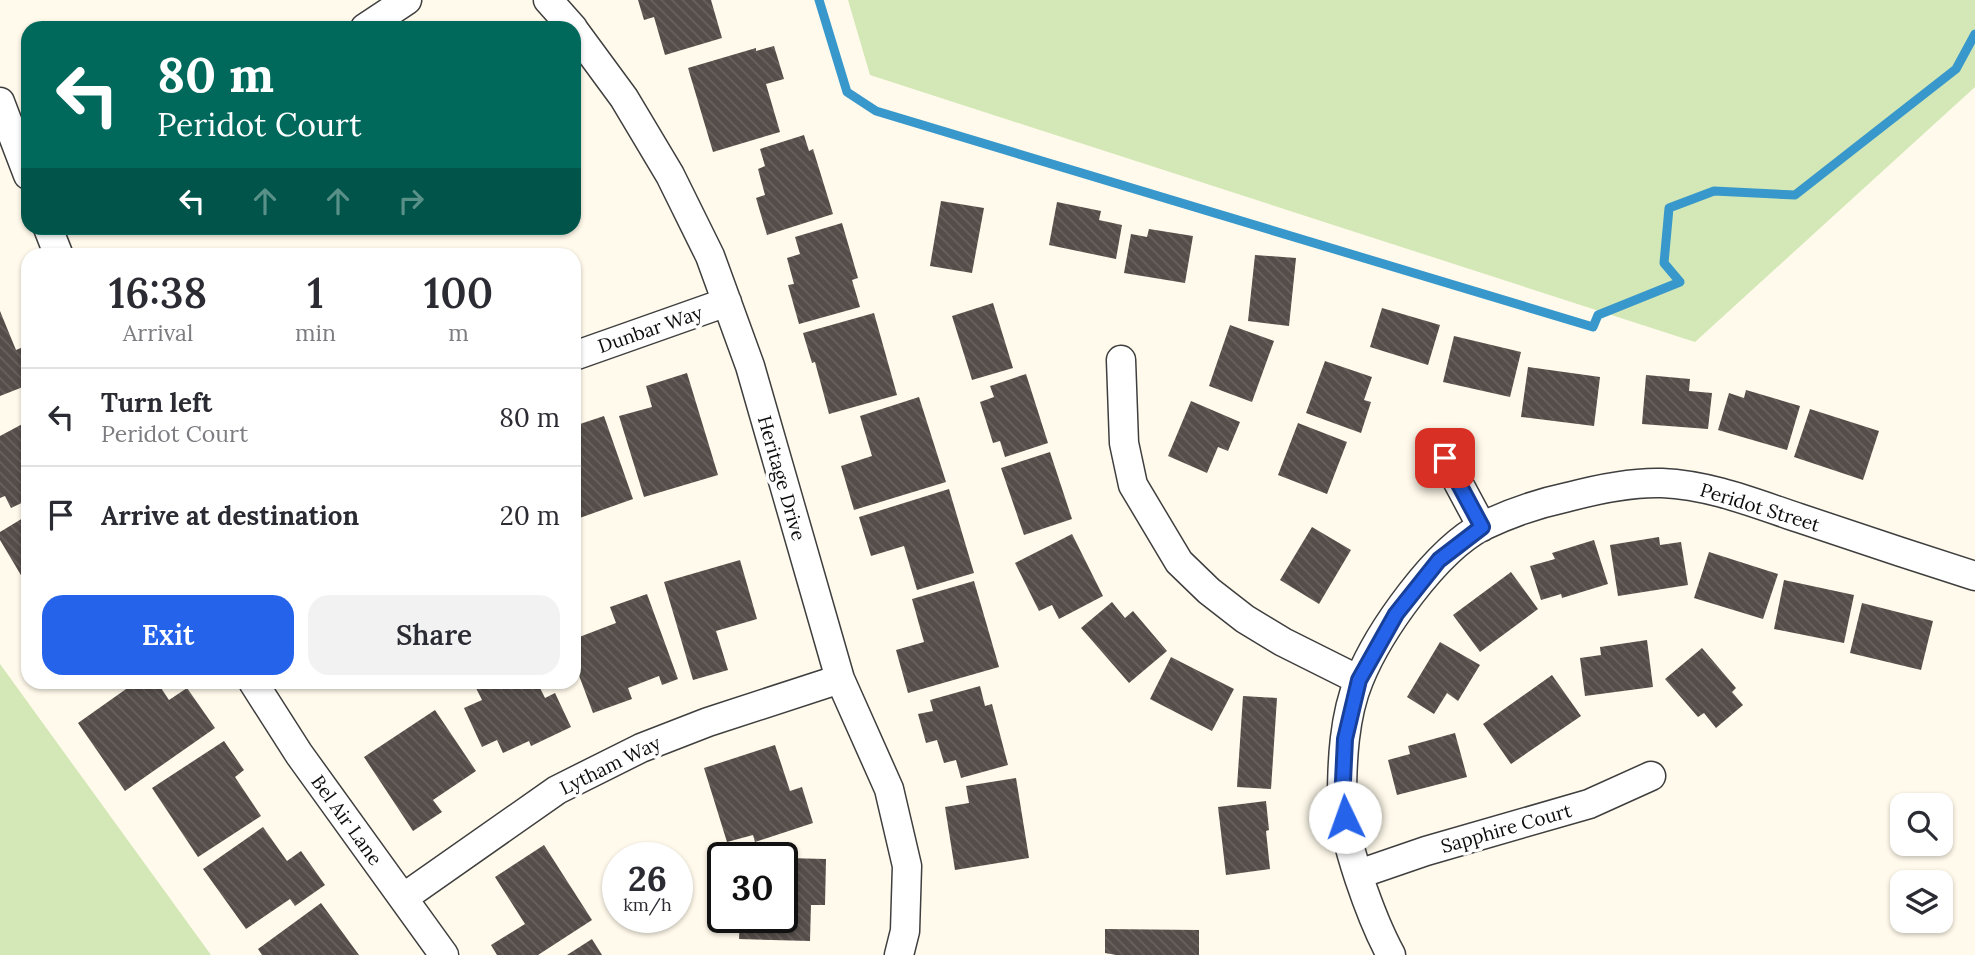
<!DOCTYPE html>
<html lang="en">
<head>
<meta charset="utf-8">
<style>
	:root { --surface:#fff; --page:#f2f2f3; --text:#2b2b33; --muted:#7c7c81; --line:#e1e1e2; --accent:#2563eb }
	body { margin:0; font-family:Lora,serif; background:var(--page); color:var(--text); height:100vh; display:flex; flex-direction:column; font-size:26px; white-space:nowrap }
	* { box-sizing:border-box; margin:0 }
	p { font-size:23px; color:var(--muted) }
	.icon { flex:none; width:38px; height:38px; fill:none; stroke:currentColor; stroke-width:2; stroke-linecap:round; stroke-linejoin:round }
	.map { position:relative; flex:1; overflow:hidden }
	.sheet { position:absolute; left:21px; top:248px; width:560px; height:441px; display:flex; flex-direction:column; background:var(--surface); border-radius:21px; box-shadow:0 2px 5px #0004 }
	.sheet>* { flex:none }
	.guide { position:absolute; left:21px; top:21px; width:560px; height:214px; border-radius:21px; box-shadow:0 2px 5px #0004; background:#00695c; color:#fff; overflow:hidden }
	.controls { position:absolute; left:1890px; top:793px; display:grid; gap:14px }
	.controls a { display:grid; place-items:center; width:63px; height:63px; border-radius:14px; background:var(--surface); box-shadow:0 2px 5px #0004; font-size:35px }
	.speed { position:absolute; left:602px; top:842px; display:flex; gap:14px; font-size:35px; font-weight:700; text-align:center }
	.speed>* { display:grid; place-content:center; width:91px; height:91px; border-radius:50%; background:var(--surface); box-shadow:0 2px 5px #0004; line-height:1 }
	.speed small { font-size:18px; font-weight:400 }
	.speed .limit { border:4px solid #111; border-radius:10px; background:#fff; color:#111 }
	.pin { position:absolute; display:grid; place-items:center; width:60px; height:60px; color:#fff; margin:-30px; border-radius:14px; box-shadow:0 4px 10px #0006 }
	.me { position:absolute; width:77px; margin:-38px; rotate:357deg; stroke-linejoin:round; filter:drop-shadow(0 0 5px #0008) }
	.turn { display:flex; align-items:center; gap:24px; height:147px; padding:0 21px; font-size:32px }
	.turn .icon { width:91px; height:91px; stroke-width:2.5 }
	.turn b { display:block; font-size:49px; line-height:60px }
	.lanes { display:flex; align-items:center; height:66px; padding:0 21px; background:#0003; justify-content:center; gap:35px; direction:ltr }
	.lanes .off { opacity:.35 }
	.eta { display:flex; justify-content:space-evenly; align-items:center; height:119px; text-align:center }
	.eta b { font-size:42px; font-weight:600; line-height:49px }
	.action { display:flex; gap:14px; margin-top:auto; padding:14px 21px }
	.action a { flex:1; height:80px; border-radius:21px; background:var(--accent); color:#fff; font-size:28px; font-weight:600; line-height:80px; text-align:center }
	.action a+a { background:var(--page); color:var(--text) }
	ul { padding:0; list-style:none }
	li { display:flex; align-items:center; gap:21px; height:98px; padding:0 21px; border-top:2px solid var(--line) }
	li div { flex:1 }
	li b { display:block; font-size:26px }
	li em { font-style:normal }
	.map>svg:first-child { display:block }
	.grass { fill:#d3e8b6 }
	.lines { fill:none; stroke-linecap:round; stroke-linejoin:round }
	.stream { stroke:#3998cb; stroke-width:9 }
	.building { fill:url(#building-back-hatch) }
	.street-casing { stroke:#3f3f3f; stroke-width:31 }
	.street { stroke:#fff; stroke-width:28 }
	.route-casing { stroke:#184099; stroke-width:18 }
	.route { stroke:#2563eb; stroke-width:12 }
	.labels { text-anchor:middle; stroke-width:7; stroke-linejoin:round; paint-order:stroke }
	.street-label { font-size:19px; fill:#0c0c0c; stroke:#fff }
</style>
</head>
<body>
<div class="map">
<svg width="1975" height="955" viewBox="0 0 1975 955">
	<defs>
		<pattern id="building-back-hatch" width="6" height="6" patternUnits="userSpaceOnUse" patternTransform="scale(1.75)"><rect width="6" height="6" fill="#554d49"/><path d="M-1 5l2 2M0 0l6 6M5-1l2 2" fill="none" stroke="#68625f"/></pattern>
	</defs>
	<rect width="100%" height="100%" fill="#fffaeb"/>
	<path class="grass" d="M848,0H1975V87L1695,342L870,75Z
		M0,664L211,955H0Z"/>
	<g class="lines">
		<path class="stream" d="M819,0L847,92L876,111L1593,327L1598,315L1680,282L1664,263L1669,208L1714,191L1795,195L1956,69L1975,34"/>
	</g>
	<path class="building" d="M638,0H711L722,38L665,55L654,17L644,20Z
		M774,46L784,79L766,84L780,132L713,152L688,68L756,48V51Z
		M804,135L809,151L813,149L833,214L767,235L756,198L765,195L758,169L765,166L760,149Z
		M941,201L984,208L972,273L930,266Z
		M1057,202L1101,211L1099,220L1122,225L1116,259L1049,245Z
		M842,223L858,278L852,280L860,307L799,324L788,285L794,284L787,258L800,254L795,237Z
		M1149,229L1193,236L1185,283L1124,273L1131,234L1147,237Z
		M1255,255L1296,258L1289,326L1248,321Z
		M993,303L1013,368L972,380L952,316Z
		M1382,308L1440,325L1428,365L1370,347Z
		M0,311L16,350L28,345V385L0,396Z
		M874,313L897,395L829,414L815,362L812,363L803,333Z
		M1230,325L1274,341L1252,402L1209,386Z
		M1454,336L1521,352L1510,397L1443,382Z
		M1325,361L1372,377L1364,400L1371,402L1361,433L1306,413Z
		M1528,367L1600,377L1594,426L1521,417Z
		M687,373L718,475L644,497L619,416L652,407L646,386Z
		M1026,374L1048,443L1005,457L1000,441L993,443L980,402L994,397L990,386Z
		M1646,375L1690,379L1689,391L1712,393L1708,429L1642,424Z
		M1746,390L1800,406L1787,450L1718,430L1729,393L1744,398Z
		M919,397L946,482L854,510L841,466L872,456L860,416Z
		M1191,401L1240,422L1228,451L1218,447L1207,473L1168,456Z
		M1810,409L1879,431L1863,480L1794,457Z
		M604,416L633,499L574,520V426Z
		M28,421V500L11,508L5,496L0,498V436Z
		M1298,423L1347,442L1327,494L1278,475Z
		M1050,452L1072,519L1024,535L1001,468Z
		M949,489L974,573L917,590L904,546L871,556L859,517Z
		M28,515V587L0,540V532Z
		M1312,527L1351,550L1319,604L1280,580Z
		M1072,534L1103,596L1059,619L1052,605L1039,611L1015,563Z
		M1659,537L1660,545L1681,542L1688,585L1618,596L1610,545Z
		M1594,540L1608,584L1562,598L1561,594L1541,600L1530,566L1555,559L1552,553Z
		M1709,552L1778,574L1763,619L1694,598Z
		M740,560L757,619L716,631L728,670L693,680L664,582Z
		M1511,572L1538,609L1480,652L1453,615Z
		M1784,580L1854,595L1844,643L1774,629Z
		M974,581L999,667L908,693L896,650L924,642L912,599Z
		M647,594L678,679L662,685L659,676L628,688L632,699L593,713L574,662V639L616,623L610,607Z
		M1112,602L1125,618L1133,611L1167,651L1129,683L1081,628Z
		M1862,603L1933,621L1921,670L1850,653Z
		M1647,640L1653,687L1585,696L1580,658L1601,655L1600,647Z
		M1440,642L1480,665L1458,701L1447,693L1434,714L1407,697Z
		M1702,648L1736,688L1732,692L1743,705L1716,728L1704,713L1698,717L1665,679Z
		M1171,657L1234,689L1212,731L1150,699Z
		M1552,675L1581,716L1511,764L1483,724Z
		M136,682H157L169,700L187,688L215,728L125,791L78,723Z
		M473,682H537L545,698L555,693L571,727L531,746L529,741L503,753L497,740L482,747L464,708L482,700Z
		M980,686L985,706L992,704L1008,765L961,778L956,760L944,763L937,740L926,743L918,714L933,711L930,700Z
		M1243,696L1277,698L1271,789L1237,787Z
		M435,710L476,771L433,800L442,812L413,831L364,757Z
		M1455,733L1467,777L1397,795L1388,760L1410,754L1408,746Z
		M224,741L244,770L235,777L261,816L198,857L152,788Z
		M775,745L790,791L802,787L813,823L755,842L753,835L727,842L704,768Z
		M1016,778L1029,858L955,870L945,807L969,803L966,786Z
		M1266,801L1269,830L1266,831L1270,869L1226,875L1218,807Z
		M263,827L287,861L301,851L325,885L295,906L290,899L246,929L203,869Z
		M544,845L592,920L538,955H497L491,945L525,924L495,877Z
		M786,858L826,859L825,905H811L810,941L739,939L740,917H782V870H786Z
		M321,903L359,955H262L258,949Z
		M1105,929L1199,930V955H1116L1105,953Z
		M592,939L602,955H567Z"/>
	<g class="lines">
		<g class="street-casing">
			<path id="street" d="M548,0L573,28
				M365,28L407,0
				M574,30L624,98L670,175L710,256L750,366L840,679L889,789L907,866L905,931L899,955
				M0,102L28,175
				M48,228L59,256
				M574,356L727,302
				M1121,360L1124,443L1133,485L1179,562L1209,591L1245,619L1283,642L1359,680
				M1445,458L1482,527
				M253,682L299,754L444,955
				M1359,874L1426,851L1589,804L1651,776
				M403,898L557,790L641,748L708,722L840,679
				M1391,955C1372,920 1342,839 1342,800C1342,761 1344,716 1359,680C1379,631 1436,550 1483,526C1510,513 1540,503 1568,497C1598,489 1631,482 1662,483C1710,485 1754,503 1799,518C1858,538 1916,557 1975,576"/>
		</g>
		<use href="#street" class="street"/>
	</g>
	<g class="lines">
		<g class="route-casing">
			<path id="route" d="M1345,817L1342,802L1345,739L1359,680L1396,614L1439,560L1482,527L1445,458"/>
		</g>
		<use href="#route" class="route"/>
	</g>
	<g class="labels">
		<g class="street-label">
			<text transform="translate(650 329) rotate(-19)" y="7">Dunbar Way</text>
			<text transform="translate(782 478) rotate(74)" y="7">Heritage Drive</text>
			<text transform="translate(1760 507) rotate(17)" y="7">Peridot Street</text>
			<text transform="translate(610 765) rotate(-26)" y="7">Lytham Way</text>
			<text transform="translate(347 820) rotate(54)" y="7">Bel Air Lane</text>
			<text transform="translate(1506 828) rotate(-16)" y="7">Sapphire Court</text>
		</g>
	</g>
</svg>
<div class="controls">
<a><svg class="icon" aria-label="search" viewBox="0 0 24 24"><circle cx="10" cy="10" r="6"/><path d="M15 15l6 6"/></svg></a>
<a><svg class="icon" aria-label="layers" viewBox="0 0 24 24"><path d="M12 4l9 5-9 5-9-5zM3 14l9 5 9-5"/></svg></a>
</div>
<div class="speed"><div>26<small>km/h</small></div><div class="limit">30</div></div>
<div class="pin" style="left:1445px;top:458px;background:#d93025"><svg class="icon" aria-label="arrive" viewBox="0 0 24 24"><path d="M6 21V4h12l-3 4 3 4H6"/></svg></div>
<svg class="me" style="left:1345px;top:817px" viewBox="-20 -20 40 40"><circle r="19" fill="#fff"/><path d="M0-13L10 11 0 6-10 11z" fill="#2563eb"/></svg>
<div class="guide">
<div class="turn"><svg class="icon" aria-label="left" viewBox="0 0 24 24"><path d="M17 20v-9H6M10 6l-5 5 5 5"/></svg><div><b>80 m</b>Peridot Court</div></div>
<div class="lanes"><svg class="icon" aria-label="left" viewBox="0 0 24 24"><path d="M17 20v-9H6M10 6l-5 5 5 5"/></svg><svg class="icon off" aria-label="ahead" viewBox="0 0 24 24"><path d="M12 20V5M6 11l6-6 6 6"/></svg><svg class="icon off" aria-label="ahead" viewBox="0 0 24 24"><path d="M12 20V5M6 11l6-6 6 6"/></svg><svg class="icon off" aria-label="right" viewBox="0 0 24 24"><path d="M7 20v-9h11M14 6l5 5-5 5"/></svg></div>
</div>
<section class="sheet">
<div class="eta">
<div><b>16:38</b><p>Arrival</p></div>
<div><b>1</b><p>min</p></div>
<div><b>100</b><p>m</p></div>
</div>
<ul>
<li><svg class="icon" aria-label="left" viewBox="0 0 24 24"><path d="M17 20v-9H6M10 6l-5 5 5 5"/></svg><div><b>Turn left</b><p>Peridot Court</p></div><em>80 m</em></li>
<li><svg class="icon" aria-label="arrive" viewBox="0 0 24 24"><path d="M6 21V4h12l-3 4 3 4H6"/></svg><div><b>Arrive at destination</b></div><em>20 m</em></li>
</ul>
<div class="action"><a>Exit</a><a>Share</a></div>
</section>
</div>
</body>
</html>
